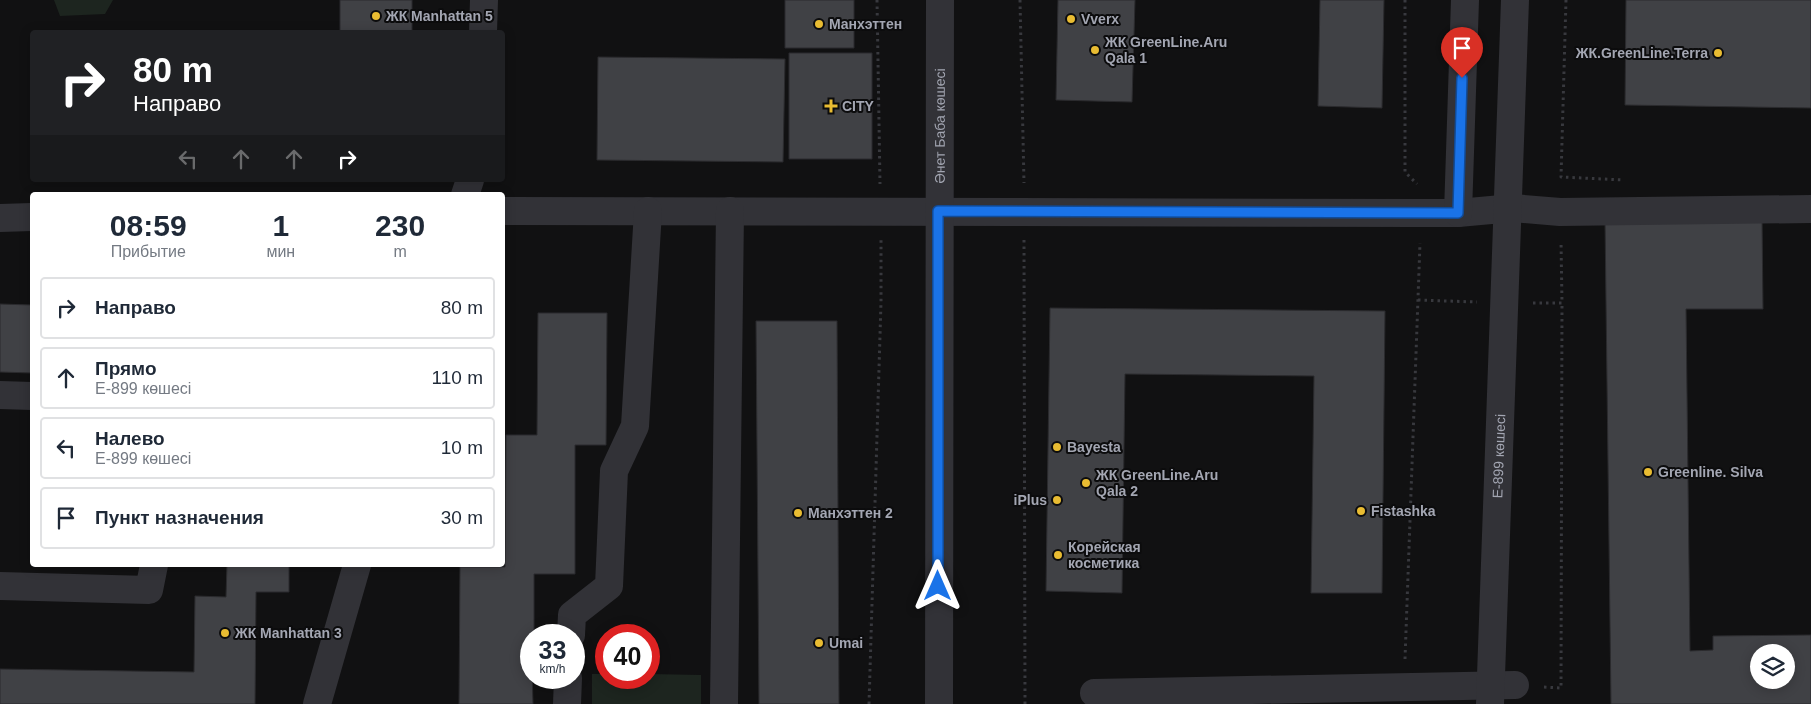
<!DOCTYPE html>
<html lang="ru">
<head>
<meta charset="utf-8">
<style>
	:root { --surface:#fff; --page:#f2f2f3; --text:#1f2937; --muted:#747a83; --line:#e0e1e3 }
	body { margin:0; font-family:Arial,sans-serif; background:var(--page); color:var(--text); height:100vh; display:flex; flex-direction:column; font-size:19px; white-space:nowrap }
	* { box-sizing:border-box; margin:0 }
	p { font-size:16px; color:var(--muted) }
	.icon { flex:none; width:28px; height:28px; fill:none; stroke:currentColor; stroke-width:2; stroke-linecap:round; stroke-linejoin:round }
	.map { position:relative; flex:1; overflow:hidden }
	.panel { position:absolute; left:30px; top:192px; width:475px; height:375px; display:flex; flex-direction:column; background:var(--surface); border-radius:5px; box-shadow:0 2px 12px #0003 }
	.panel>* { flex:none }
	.banner { position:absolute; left:30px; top:30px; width:475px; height:152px; border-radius:5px; box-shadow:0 2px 12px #0003; background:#202124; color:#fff; overflow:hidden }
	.buttons { position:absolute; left:1750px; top:644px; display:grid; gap:10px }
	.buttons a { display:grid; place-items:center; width:45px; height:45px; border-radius:50%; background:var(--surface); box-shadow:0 2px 12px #0003; font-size:25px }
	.speed { position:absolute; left:520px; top:624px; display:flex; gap:10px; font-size:25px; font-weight:700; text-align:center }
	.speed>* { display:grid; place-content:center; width:65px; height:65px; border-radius:50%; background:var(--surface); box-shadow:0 2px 12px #0003; line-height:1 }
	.speed small { font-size:12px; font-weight:400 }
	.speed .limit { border:8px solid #d22; background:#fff; color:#111 }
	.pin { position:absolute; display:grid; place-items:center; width:42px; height:42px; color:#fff; margin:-51px -21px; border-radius:50% 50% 50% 0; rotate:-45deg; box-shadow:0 0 5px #0007 }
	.pin .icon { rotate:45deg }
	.me { position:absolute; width:55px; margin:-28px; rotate:0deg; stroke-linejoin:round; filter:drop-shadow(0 0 4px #0008) }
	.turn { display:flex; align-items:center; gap:18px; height:105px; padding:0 20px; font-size:22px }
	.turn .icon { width:65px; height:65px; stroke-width:2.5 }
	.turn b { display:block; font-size:35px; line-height:42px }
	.lanes { display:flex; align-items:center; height:48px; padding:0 20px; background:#0003; justify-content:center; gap:25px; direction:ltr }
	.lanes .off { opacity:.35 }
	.eta { display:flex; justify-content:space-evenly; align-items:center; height:85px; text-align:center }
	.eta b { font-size:30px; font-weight:800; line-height:35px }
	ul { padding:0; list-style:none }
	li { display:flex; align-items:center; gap:15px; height:62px; margin:0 10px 8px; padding:0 10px; border:2px solid var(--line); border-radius:5px }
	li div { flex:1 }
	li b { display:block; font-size:19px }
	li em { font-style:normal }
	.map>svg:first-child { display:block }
	.green { fill:#1d251f }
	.building { fill:#404145; stroke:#2b2b2e; fill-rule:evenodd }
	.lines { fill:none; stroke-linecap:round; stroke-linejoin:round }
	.path { stroke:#38393e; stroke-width:3; stroke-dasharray:2.5 4; stroke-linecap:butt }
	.minor { stroke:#323237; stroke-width:28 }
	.route-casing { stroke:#114b97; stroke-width:12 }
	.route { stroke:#1a73e8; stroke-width:9 }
	.poi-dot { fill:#e9bc32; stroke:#0c0c0d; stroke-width:2 }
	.labels { text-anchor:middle; stroke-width:4; stroke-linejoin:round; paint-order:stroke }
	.poi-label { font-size:14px; font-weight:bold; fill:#a3a6b2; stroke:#0c0c0d; text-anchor:start }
	.street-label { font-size:14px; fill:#a3a6b2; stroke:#0c0c0d }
</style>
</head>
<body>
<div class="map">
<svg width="1811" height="704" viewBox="0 0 1811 704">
	<rect width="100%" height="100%" fill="#111112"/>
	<path class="green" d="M54,0H113L105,14L60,16Z
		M592,674H606V678H649V674L701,675V704H592Z"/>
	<path class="building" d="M340,0H412V32H340Z
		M785,0H854V48H785Z
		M1058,0H1135L1132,102L1056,100Z
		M1320,0H1384L1382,108L1318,106Z
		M1626,0H1811V108L1625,105Z
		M789,53H872V159H789Z
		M598,57L785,59L783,162L597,160Z
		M1762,218L1763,309H1686L1690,651L1713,650V636L1811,635V704H1611L1605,220ZM1759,652H1786V680H1759Z
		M0,304L32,305V373L0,372Z
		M1050,308L1385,311L1382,593H1311L1314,376L1125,374L1122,593L1046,591Z
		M538,313H607L606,445H575V574H534V635H531L533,704H459L460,567H505L506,435H537Z
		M756,321H837L839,704H759Z
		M227,565H289V592H256L255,704H0V669L194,672L195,596L226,597Z"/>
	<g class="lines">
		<path class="path" d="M877,0L880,184
			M1020,0L1024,183
			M1405,0V172L1417,184
			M1566,0L1561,177L1623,180
			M1024,240L1025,704
			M1418,300L1477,302
			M1533,303H1562L1561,241
			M1405,659L1420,243
			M1544,687L1561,688L1562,303
			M869,704L881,302V240"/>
		<g class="minor">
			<path d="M483,32L484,0"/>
			<path d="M465,195L470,180"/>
			<path d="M502,211L1421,213H1458L1513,208L1560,212L1811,209"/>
			<path d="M1458,213L1465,0"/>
			<path d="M0,218L32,217"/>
			<path d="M0,395L32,396"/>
			<path d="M0,586L149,590L154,565"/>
			<path d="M571,635L572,615L609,586L614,471L635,426L648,211"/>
			<path d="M1094,693L1515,685"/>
			<path d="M317,704L357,565"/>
			<path d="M567,704L568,678"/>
			<path d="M724,704L730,211"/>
			<path id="s1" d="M939,704L940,0"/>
			<path id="s2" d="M1490,704L1515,0"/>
		</g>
	</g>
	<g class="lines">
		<g class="route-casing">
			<path id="route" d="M938,586V211L1458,213L1462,78"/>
		</g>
		<use href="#route" class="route"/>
	</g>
	<g class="poi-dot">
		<circle cx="376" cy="16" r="5"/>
		<circle cx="1071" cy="19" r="5"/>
		<circle cx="819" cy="24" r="5"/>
		<circle cx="1095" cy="50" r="5"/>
		<circle cx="1718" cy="53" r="5"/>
		<path d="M828.5 98.5h5v5h5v5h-5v5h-5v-5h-5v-5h5z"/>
		<circle cx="1057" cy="447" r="5"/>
		<circle cx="1648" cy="472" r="5"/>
		<circle cx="1086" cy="483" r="5"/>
		<circle cx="1057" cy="500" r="5"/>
		<circle cx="1361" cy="511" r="5"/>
		<circle cx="798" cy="513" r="5"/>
		<circle cx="1058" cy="555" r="5"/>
		<circle cx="225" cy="633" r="5"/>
		<circle cx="819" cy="643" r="5"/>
	</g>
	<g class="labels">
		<g class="poi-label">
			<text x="386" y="21">ЖК Manhattan 5</text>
			<text x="1081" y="24">Vverx</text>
			<text x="829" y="29">Манхэттен</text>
			<text x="1105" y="47">ЖК GreenLine.Aru<tspan x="1105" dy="16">Qala 1</tspan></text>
			<text x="1708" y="58" text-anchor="end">ЖК.GreenLine.Terra</text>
			<text x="842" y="111">CITY</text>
			<text x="1067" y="452">Bayesta</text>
			<text x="1658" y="477">Greenline. Silva</text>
			<text x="1096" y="480">ЖК GreenLine.Aru<tspan x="1096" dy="16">Qala 2</tspan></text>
			<text x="1047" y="505" text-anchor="end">iPlus</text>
			<text x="1371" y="516">Fistashka</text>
			<text x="808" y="518">Манхэттен 2</text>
			<text x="1068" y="552">Корейская<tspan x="1068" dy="16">косметика</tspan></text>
			<text x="235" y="638">ЖК Manhattan 3</text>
			<text x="829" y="648">Umai</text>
		</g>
		<g class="street-label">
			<text dy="5" stroke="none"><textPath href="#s1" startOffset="578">Әнет Баба көшесі</textPath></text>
			<text dy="5" stroke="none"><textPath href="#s2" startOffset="248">Е-899 көшесі</textPath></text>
		</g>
	</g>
</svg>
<div class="buttons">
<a><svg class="icon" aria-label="layers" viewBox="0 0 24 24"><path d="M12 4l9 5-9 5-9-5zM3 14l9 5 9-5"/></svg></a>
</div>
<div class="speed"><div>33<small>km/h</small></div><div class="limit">40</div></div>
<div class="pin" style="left:1462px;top:78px;background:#d93025"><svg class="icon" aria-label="arrive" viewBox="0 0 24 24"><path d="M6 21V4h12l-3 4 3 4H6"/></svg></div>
<svg class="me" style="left:938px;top:586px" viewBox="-20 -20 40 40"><path d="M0-17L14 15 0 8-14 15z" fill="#1a73e8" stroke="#fff" stroke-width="4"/></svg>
<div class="banner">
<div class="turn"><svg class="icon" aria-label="right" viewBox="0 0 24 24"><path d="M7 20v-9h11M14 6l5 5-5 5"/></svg><div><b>80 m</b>Направо</div></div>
<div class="lanes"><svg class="icon off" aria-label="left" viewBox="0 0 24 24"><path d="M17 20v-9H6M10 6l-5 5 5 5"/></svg><svg class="icon off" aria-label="ahead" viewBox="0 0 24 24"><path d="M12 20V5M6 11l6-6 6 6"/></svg><svg class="icon off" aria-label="ahead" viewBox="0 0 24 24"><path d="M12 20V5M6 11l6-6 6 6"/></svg><svg class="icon" aria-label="right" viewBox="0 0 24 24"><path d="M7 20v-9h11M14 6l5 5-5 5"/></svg></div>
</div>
<section class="panel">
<div class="eta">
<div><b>08:59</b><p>Прибытие</p></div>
<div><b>1</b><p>мин</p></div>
<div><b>230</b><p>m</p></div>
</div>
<ul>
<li><svg class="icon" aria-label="right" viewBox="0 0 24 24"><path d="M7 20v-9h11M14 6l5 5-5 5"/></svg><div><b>Направо</b></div><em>80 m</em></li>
<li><svg class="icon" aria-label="ahead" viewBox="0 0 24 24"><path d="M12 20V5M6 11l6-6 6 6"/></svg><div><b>Прямо</b><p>Е-899 көшесі</p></div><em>110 m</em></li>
<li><svg class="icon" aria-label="left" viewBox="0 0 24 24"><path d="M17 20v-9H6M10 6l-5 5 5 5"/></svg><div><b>Налево</b><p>Е-899 көшесі</p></div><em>10 m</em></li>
<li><svg class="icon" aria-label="arrive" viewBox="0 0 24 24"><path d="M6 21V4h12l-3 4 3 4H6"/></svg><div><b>Пункт назначения</b></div><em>30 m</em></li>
</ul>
</section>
</div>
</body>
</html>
